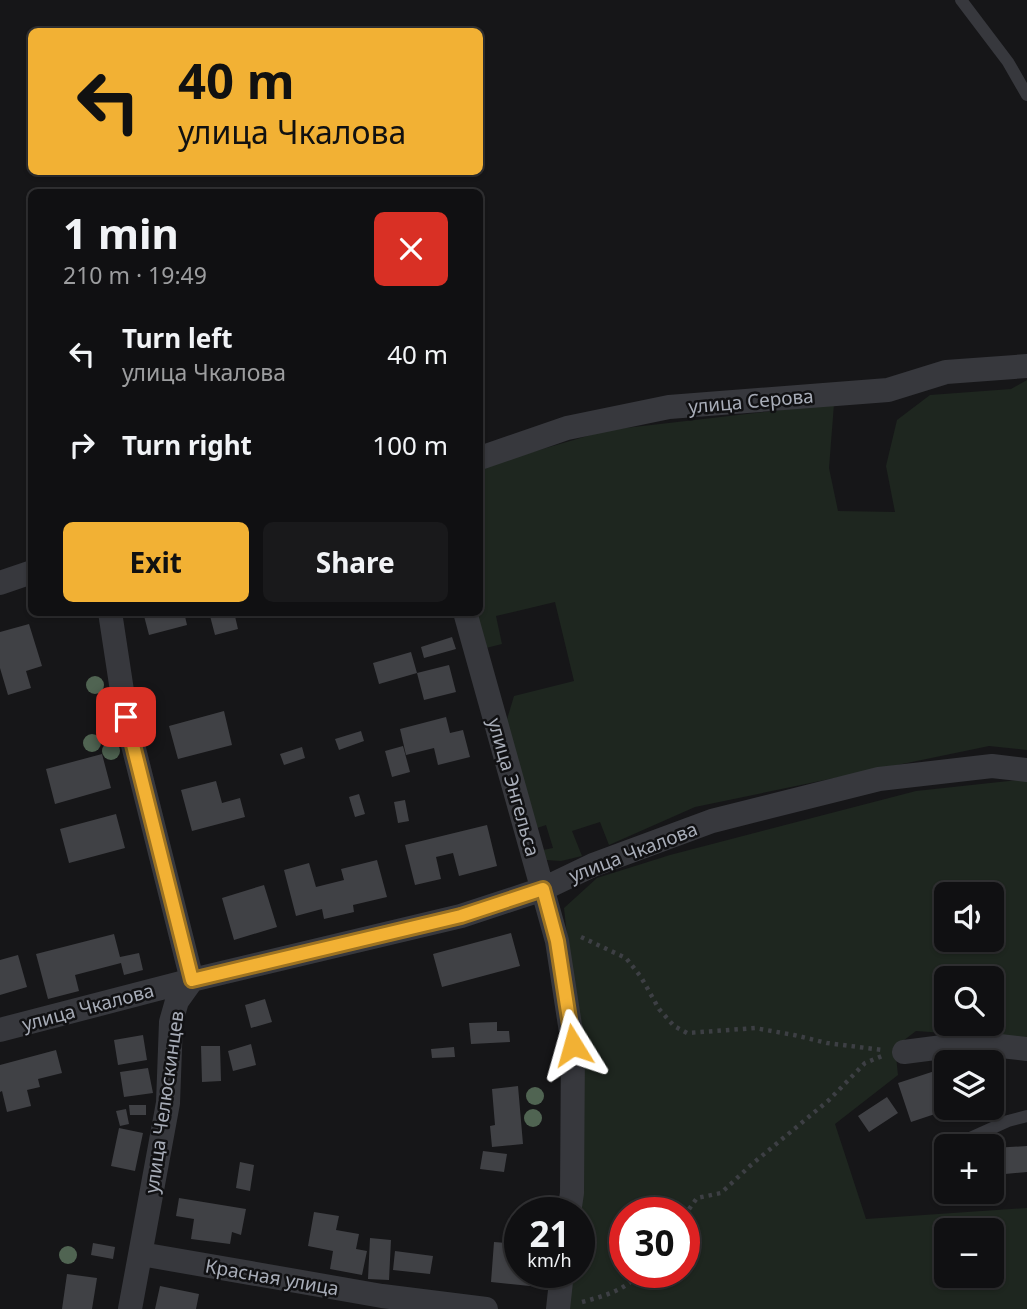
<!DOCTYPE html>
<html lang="en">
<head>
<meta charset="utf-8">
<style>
	:root { --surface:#101012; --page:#19191b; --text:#f1f3f6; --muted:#9c9d9f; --line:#303032; --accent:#f2b134 }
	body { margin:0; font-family:"Noto Sans",sans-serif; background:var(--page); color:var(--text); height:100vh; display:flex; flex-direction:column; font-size:26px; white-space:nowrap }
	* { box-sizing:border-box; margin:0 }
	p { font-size:23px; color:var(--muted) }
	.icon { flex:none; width:38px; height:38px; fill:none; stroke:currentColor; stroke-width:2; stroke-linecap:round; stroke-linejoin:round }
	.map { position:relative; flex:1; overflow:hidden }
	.side { position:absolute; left:28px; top:189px; width:455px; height:427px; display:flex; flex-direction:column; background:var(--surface); border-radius:10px; box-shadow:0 2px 5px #0004,0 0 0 2px var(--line) }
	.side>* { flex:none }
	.banner { position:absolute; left:28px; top:28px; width:455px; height:147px; border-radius:10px; box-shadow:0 2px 5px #0004,0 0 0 2px var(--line); background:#f2b134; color:#111; overflow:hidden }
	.controls { position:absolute; left:934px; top:882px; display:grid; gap:14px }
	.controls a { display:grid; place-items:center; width:70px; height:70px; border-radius:10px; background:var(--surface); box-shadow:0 2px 5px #0004,0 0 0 2px var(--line); font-size:35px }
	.speed { position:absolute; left:504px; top:1197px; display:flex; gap:14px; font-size:35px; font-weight:700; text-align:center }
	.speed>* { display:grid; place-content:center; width:91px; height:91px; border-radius:50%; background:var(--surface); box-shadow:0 2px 5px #0004,0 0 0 2px var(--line); line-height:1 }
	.speed small { font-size:18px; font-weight:400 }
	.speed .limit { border:10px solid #d22; background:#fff; color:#111 }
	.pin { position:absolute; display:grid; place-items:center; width:60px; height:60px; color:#fff; margin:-30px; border-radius:14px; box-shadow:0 4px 10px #0006 }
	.me { position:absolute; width:77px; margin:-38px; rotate:352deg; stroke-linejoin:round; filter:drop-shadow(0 0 5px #0008) }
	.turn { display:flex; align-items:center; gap:24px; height:147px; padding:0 35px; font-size:32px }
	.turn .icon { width:91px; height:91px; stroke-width:2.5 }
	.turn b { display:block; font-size:49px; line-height:60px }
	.round { display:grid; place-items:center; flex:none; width:74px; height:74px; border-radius:10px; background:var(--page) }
	.headline { display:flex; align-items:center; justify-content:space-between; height:119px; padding:0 35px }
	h1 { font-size:42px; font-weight:700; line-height:52px }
	.action { display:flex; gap:14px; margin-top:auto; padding:14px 35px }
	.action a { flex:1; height:80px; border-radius:10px; background:var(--accent); color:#111; font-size:28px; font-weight:700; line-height:80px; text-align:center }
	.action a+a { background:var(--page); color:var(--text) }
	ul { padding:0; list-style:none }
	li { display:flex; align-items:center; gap:21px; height:91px; padding:0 35px }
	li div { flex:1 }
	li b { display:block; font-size:26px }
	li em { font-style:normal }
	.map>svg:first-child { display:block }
	.green { fill:#1e261f; fill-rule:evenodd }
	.building { fill:#404145 }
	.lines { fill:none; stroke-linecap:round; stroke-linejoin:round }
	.path { stroke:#3d3f44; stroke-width:4.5; stroke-dasharray:3.5 5; stroke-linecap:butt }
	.lane { stroke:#37383d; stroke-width:12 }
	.street { stroke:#37383d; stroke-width:24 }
	.tree { fill:#506452 }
	.route-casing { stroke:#9d7322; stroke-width:18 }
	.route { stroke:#f2b134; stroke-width:12 }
	.labels { text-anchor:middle; stroke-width:5; stroke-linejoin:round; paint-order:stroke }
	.street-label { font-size:19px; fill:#a8adb8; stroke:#111113 }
</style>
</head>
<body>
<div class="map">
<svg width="1027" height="1309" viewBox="0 0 1027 1309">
	<rect width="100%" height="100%" fill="#161618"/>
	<path class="green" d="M1027,380V750L989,746L695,807L609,845L600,822L572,831L582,856L561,861L546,860L543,850L553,848L546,825L534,829L505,726L514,696L574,681L555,602L496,616L502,644L486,648L477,613L480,612V467L608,430L834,404L829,468L838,511L895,512L886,466L897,420L930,395L1011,389Z
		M1027,779V1039L916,1031L895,1047L898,1075L835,1124L866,1219L1027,1208V1309H568L570,1272H579L581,1063L564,908L597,878L670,855L916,791ZM947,894H992V940H947ZM947,978H992V1024H947ZM625,1213H684V1272H625ZM947,1230H992V1276H947Z"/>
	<path class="building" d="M143,612H184L187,625L149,635Z
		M209,612H234L238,629L215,635Z
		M29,624L42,666L26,671L31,688L8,695L0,668V632Z
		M452,637L456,649L424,658L421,647Z
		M411,652L417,673L449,665L456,692L424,700L417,673L379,684L373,663Z
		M224,711L232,745L178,759L169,726Z
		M446,717L450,733L463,730L470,757L438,765L434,748L406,755L400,729Z
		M361,731L364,741L339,750L335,739Z
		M403,746L410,772L392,777L385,751Z
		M302,747L305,758L284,765L280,754Z
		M102,754L111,788L55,804L46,769Z
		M216,781L222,803L240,798L245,817L192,831L181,790Z
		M359,794L365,814L355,817L349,797Z
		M405,800L409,821L398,823L394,802Z
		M116,814L125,848L69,863L60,829Z
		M487,825L497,866L459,876L453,853L436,857L441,879L415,885L405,845Z
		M377,860L387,897L353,905L354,912L324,919L322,909L296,916L284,870L309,863L316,887L344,880L341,869Z
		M264,885L277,927L234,940L222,898Z
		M511,933L520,966L442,987L433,954Z
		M114,934L120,957L139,953L143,970L124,975L121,963L75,975L79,991L48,999L36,954Z
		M18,955L27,987L0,995V960Z
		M265,999L272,1022L251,1028L245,1005Z
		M497,1022V1031H509L510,1042L471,1044L469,1023Z
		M143,1035L147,1060L118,1065L114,1040Z
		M251,1044L256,1065L233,1071L228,1051Z
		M201,1046H220L221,1081L202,1082Z
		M454,1047L455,1057L432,1058L431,1049Z
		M56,1050L62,1073L38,1079L40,1087L27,1090L31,1106L7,1112L2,1091L0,1092V1065Z
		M947,1067V1108H953L911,1122L898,1083Z
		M148,1068L153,1093L124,1097L120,1072Z
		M518,1086L523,1144L492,1147L490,1126L495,1125L492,1089Z
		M887,1097L898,1113L869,1132L858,1116Z
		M129,1105H146V1115H130Z
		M126,1109L129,1124L120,1126L116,1111Z
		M119,1128L143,1133L135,1171L111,1166Z
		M1027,1146V1172L1005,1174V1181L992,1182V1148Z
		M483,1151L507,1154L504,1172L480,1169Z
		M240,1162L254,1165L250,1191L236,1188Z
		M179,1198L246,1209L241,1235L232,1232L230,1244L191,1239L194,1219L176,1216Z
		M314,1212L339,1216L336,1230L359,1234L356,1249L367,1251L362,1275L330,1269L333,1251L308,1246Z
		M370,1238L391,1240L389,1280L368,1279Z
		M494,1242L520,1244V1272H531L530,1286L491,1282Z
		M93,1243L115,1247L113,1259L91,1255Z
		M395,1251L433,1256L430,1274L393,1270Z
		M67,1274L97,1278L92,1309H62Z
		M160,1286L199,1294L196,1309H155Z"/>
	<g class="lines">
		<path class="path" d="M581,937L626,958L641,977L659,1009L674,1026L687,1033L755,1028L794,1035L827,1043L882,1050
			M684,1216L697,1198L721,1193L751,1165L829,1100L865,1063L882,1056
			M582,1302C604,1296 626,1290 641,1272"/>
		<path class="lane" d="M961,0L1008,62L1027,95
			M959,1143L1008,1121L1027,1116"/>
		<path class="street" d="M480,458L567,428L669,407L888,390L946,372L1027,366
			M0,583L32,572
			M110,612L126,717L192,980L177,1001L171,1022L168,1103L130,1309
			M465,612L557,941L573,1045L572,1193L569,1213
			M0,1030L192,980L461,916L543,889L593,865L712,821L879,779L992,766L1027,770
			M904,1052L974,1043L1027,1049
			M141,1254L382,1296L486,1309
			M558,1309L562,1272"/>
	</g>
	<g class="tree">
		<circle cx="95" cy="685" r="9"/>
		<circle cx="92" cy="743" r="9"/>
		<circle cx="111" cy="751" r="9"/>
		<circle cx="535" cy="1096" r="9"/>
		<circle cx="533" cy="1118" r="9"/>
		<circle cx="68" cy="1255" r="9"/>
	</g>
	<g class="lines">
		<g class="route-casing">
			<path id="route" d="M126,717L192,980L461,916L543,889L557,941L573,1045"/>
		</g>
		<use href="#route" class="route"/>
	</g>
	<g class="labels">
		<g class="street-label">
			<text transform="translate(751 401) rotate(-5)" y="7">улица Серова</text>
			<text transform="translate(514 787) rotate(74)" y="7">улица Энгельса</text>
			<text transform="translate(633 852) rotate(-21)" y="7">улица Чкалова</text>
			<text transform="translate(88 1007) rotate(-15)" y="7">улица Чкалова</text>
			<text transform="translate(164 1102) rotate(-82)" y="7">улица Челюскинцев</text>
			<text transform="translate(272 1277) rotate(10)" y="7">Красная улица</text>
		</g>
	</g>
</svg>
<div class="controls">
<a><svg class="icon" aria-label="sound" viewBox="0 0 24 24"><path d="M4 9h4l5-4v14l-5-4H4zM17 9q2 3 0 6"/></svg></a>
<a><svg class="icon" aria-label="search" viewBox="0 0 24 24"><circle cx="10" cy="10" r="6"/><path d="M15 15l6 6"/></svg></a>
<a><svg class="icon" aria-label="layers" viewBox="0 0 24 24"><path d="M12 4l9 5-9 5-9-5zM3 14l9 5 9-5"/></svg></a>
<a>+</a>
<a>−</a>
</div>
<div class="speed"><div>21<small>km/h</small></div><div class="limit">30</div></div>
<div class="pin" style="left:126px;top:717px;background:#d93025"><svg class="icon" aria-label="arrive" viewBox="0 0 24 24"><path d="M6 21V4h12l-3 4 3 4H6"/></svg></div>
<svg class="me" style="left:573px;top:1045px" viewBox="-20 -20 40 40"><path d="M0-17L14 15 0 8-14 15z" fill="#f2b134" stroke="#fff" stroke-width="4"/></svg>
<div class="banner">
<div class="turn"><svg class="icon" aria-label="left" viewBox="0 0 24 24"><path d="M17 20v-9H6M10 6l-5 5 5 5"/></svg><div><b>40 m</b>улица Чкалова</div></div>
</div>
<section class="side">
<div class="headline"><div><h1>1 min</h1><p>210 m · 19:49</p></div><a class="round" style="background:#d93025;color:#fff"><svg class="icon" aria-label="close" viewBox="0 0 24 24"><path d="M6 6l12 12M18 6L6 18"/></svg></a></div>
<ul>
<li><svg class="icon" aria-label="left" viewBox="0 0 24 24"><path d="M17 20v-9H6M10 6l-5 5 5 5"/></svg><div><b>Turn left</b><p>улица Чкалова</p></div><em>40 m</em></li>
<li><svg class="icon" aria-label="right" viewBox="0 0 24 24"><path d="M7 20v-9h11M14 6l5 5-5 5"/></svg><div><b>Turn right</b></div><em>100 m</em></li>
</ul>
<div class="action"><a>Exit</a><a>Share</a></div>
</section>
</div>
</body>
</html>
